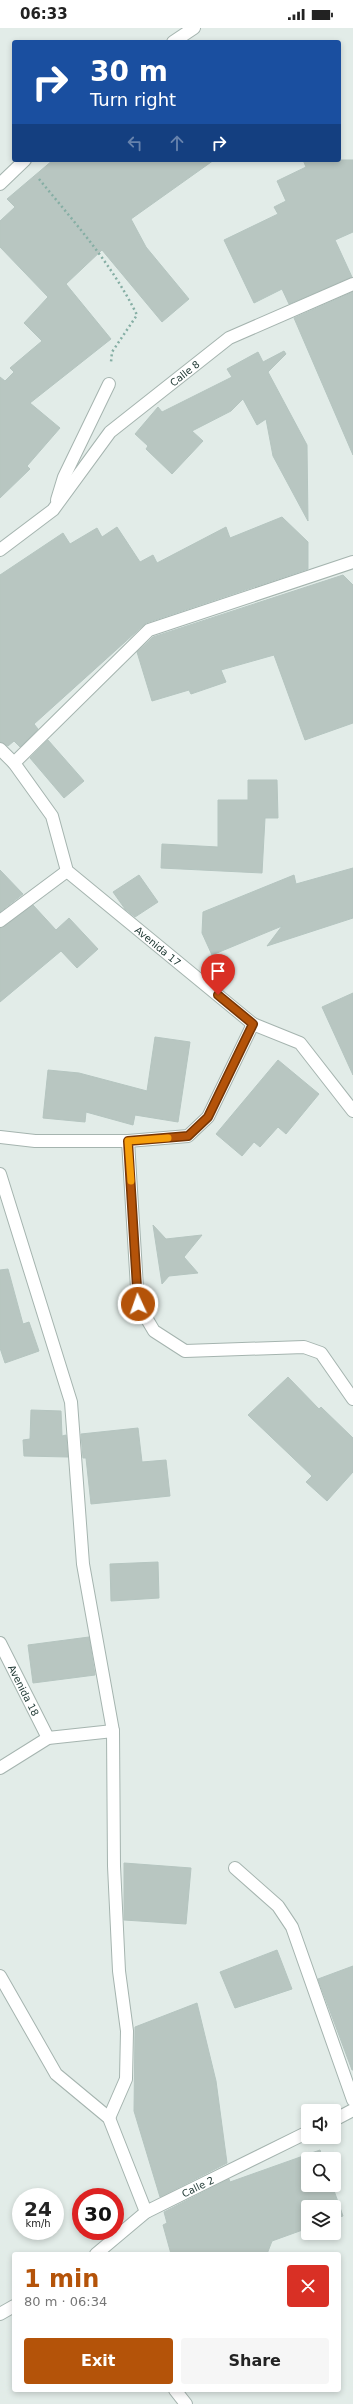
<!DOCTYPE html>
<html lang="en">
<head>
<meta charset="utf-8">
<style>
	:root { --surface:#fff; --page:#f6f6f6; --text:#222; --muted:#767676; --accent:#b45309 }
	body { margin:0; font-family:"DejaVu Sans",sans-serif; background:var(--page); color:var(--text); height:100vh; display:flex; flex-direction:column; font-size:15px; white-space:nowrap }
	* { box-sizing:border-box; margin:0 }
	p { font-size:13px; color:var(--muted) }
	.icon { flex:none; width:22px; height:22px; fill:none; stroke:currentColor; stroke-width:2; stroke-linecap:round; stroke-linejoin:round }
	.map { position:relative; flex:1; overflow:hidden }
	.details { position:absolute; left:12px; top:2224px; width:329px; height:140px; display:flex; flex-direction:column; background:var(--surface); border-radius:4px; box-shadow:0 2px 6px #0003 }
	.details>* { flex:none }
	.top-card { position:absolute; left:12px; top:12px; width:329px; height:122px; border-radius:4px; box-shadow:0 2px 6px #0003; background:#1a4fa0; color:#fff; overflow:hidden }
	.fabs { position:absolute; left:301px; top:2076px; display:grid; gap:8px }
	.fabs a { display:grid; place-items:center; width:40px; height:40px; border-radius:4px; background:var(--surface); box-shadow:0 2px 6px #0003; font-size:20px }
	.speed { position:absolute; left:12px; top:2160px; display:flex; gap:8px; font-size:20px; font-weight:700; text-align:center }
	.speed>* { display:grid; place-content:center; width:52px; height:52px; border-radius:50%; background:var(--surface); box-shadow:0 2px 6px #0003; line-height:1 }
	.speed small { font-size:10px; font-weight:400 }
	.speed .limit { border:6px solid #d22; background:#fff; color:#111 }
	.pin { position:absolute; display:grid; place-items:center; width:34px; height:34px; color:#fff; margin:-41px -17px; border-radius:50% 50% 50% 0; rotate:-45deg; box-shadow:0 0 4px #0007 }
	.pin .icon { rotate:45deg }
	.me { position:absolute; width:44px; margin:-22px; rotate:357deg; stroke-linejoin:round; filter:drop-shadow(0 0 3px #0008) }
	.turn { display:flex; align-items:center; gap:14px; height:84px; padding:0 12px; font-size:18px }
	.turn .icon { width:52px; height:52px; stroke-width:2.5 }
	.turn b { display:block; font-size:28px; line-height:34px }
	.lanes { display:flex; align-items:center; height:38px; padding:0 12px; background:#0003; justify-content:center; gap:20px; direction:ltr }
	.lanes .off { opacity:.35 }
	.round { display:grid; place-items:center; flex:none; width:42px; height:42px; border-radius:4px; background:var(--page) }
	.head { display:flex; align-items:center; justify-content:space-between; height:68px; padding:0 12px }
	h1 { font-size:24px; font-weight:800; line-height:30px; color:var(--accent) }
	.cta { display:flex; gap:8px; margin-top:auto; padding:8px 12px }
	.cta a { flex:1; height:46px; border-radius:4px; background:var(--accent); color:#fff; font-size:16px; font-weight:800; line-height:46px; text-align:center }
	.cta a+a { background:var(--page); color:var(--text) }
	.status { display:flex; justify-content:space-between; align-items:center; height:28px; padding:0 20px; background:var(--surface); direction:ltr }
	.status svg { height:11px; fill:currentColor }
	.map>svg:first-child { display:block }
	.building { fill:#b8c6c1; stroke:#b5c5c0 }
	.lines { fill:none; stroke-linecap:round; stroke-linejoin:round }
	.minor-casing { stroke:#a5b4af; stroke-width:14 }
	.path { stroke:#85aea4; stroke-width:2.5; stroke-dasharray:2 3; stroke-linecap:butt }
	.minor { stroke:#fff; stroke-width:12 }
	.route-casing { stroke:#753606; stroke-width:10 }
	.route { stroke:#b45309; stroke-width:7 }
	.slow { stroke:#f59e0b; stroke-width:7 }
	.labels { text-anchor:middle; stroke-width:3; stroke-linejoin:round; paint-order:stroke }
	.street-label { font-size:10px; fill:#233c37; stroke:#f3f8f6 }
</style>
</head>
<body>
<div class="status"><b>06:33</b><svg viewBox="0 0 49 12"><path d="M0 12V9h3v3zM5 12V6h3v6zM10 12V3h3v9zM15 12V0h3v12zM26 1h20v11H26zM47 4h2v5h-2z"/></svg></div>
<div class="map">
<svg width="353" height="2376" viewBox="0 0 353 2376">
	<rect width="100%" height="100%" fill="#e2ece8"/>
	<path class="building" d="M53,132H214L131,191L146,219L189,271L162,294L102,222L66,256L111,311L30,375L60,400L27,438L30,441L0,470V349L5,353L14,344L10,340L42,313L24,295L48,269L0,219V193L15,179L7,171Z
		M303,132H353V204L335,212L352,249L289,276L282,261L254,275L224,212L278,186L274,179L286,173L277,153L306,139Z
		M353,264V427L294,290Z
		M284,323L286,326L268,344L307,417L308,493L273,428L266,391L257,397L243,371L231,383L192,403L203,413L172,446L146,421L148,418L135,406L158,379L162,384L232,349L227,341L258,324L263,334Z
		M282,489L308,514V541L146,595L34,696L38,701L20,719L14,713L8,718L0,714V547L63,505L70,516L97,500L102,509L117,499L140,534L153,527L157,535L226,499L230,510Z
		M343,547L353,557V695L305,712L274,627L221,642L226,654L191,666L189,662L152,673L137,624L153,609Z
		M48,712L84,753L64,770L30,730Z
		M248,752H277L278,790H265L262,845L161,840L162,816L218,819V772H248Z
		M353,840V890L267,918L282,898L212,927L202,905L203,884L294,847L296,856Z
		M0,842L23,866L0,884Z
		M139,847L158,874L135,889L125,881L113,864Z
		M33,877L56,902L69,890L98,921L77,940L61,923L0,974V900Z
		M353,965V1047L322,979Z
		M155,1009L190,1014L178,1094L135,1087L133,1097L86,1084L85,1094L43,1090L48,1042L79,1045L147,1063Z
		M278,1032L319,1066L286,1106L278,1099L260,1119L254,1114L242,1128L216,1106Z
		M153,1197L166,1211L202,1207L184,1229L198,1245L169,1248L162,1256Z
		M8,1241L23,1296L29,1294L39,1323L5,1335L0,1320V1242Z
		M288,1349L319,1381L321,1379L353,1410V1444L327,1473L306,1454L312,1448L248,1387Z
		M31,1382L61,1383L62,1408L66,1407L68,1429L24,1428L23,1412L30,1411Z
		M138,1400L142,1434L166,1432L170,1468L91,1476L86,1430H83L81,1406Z
		M158,1534L159,1570L111,1573L110,1536Z
		M89,1609L95,1647L33,1655L28,1617Z
		M124,1835L191,1840L186,1896L124,1892Z
		M277,1922L292,1961L235,1980L220,1944Z
		M353,1938V2042H352L318,1951Z
		M197,1975L216,2053L227,2135L160,2169L134,2083L135,1999Z
		M320,2122L323,2131H308V2157H332L343,2188L334,2191V2179H308V2200L272,2213L267,2226H171L163,2197L167,2195L164,2184L229,2151L230,2154Z"/>
	<g class="lines">
		<g class="minor-casing">
			<g id="minor">
				<path d="M173,14L194,0"/>
				<path d="M0,156L25,132"/>
				<path d="M57,472L64,449L109,356"/>
				<path id="s1" d="M0,522L53,482L110,404L229,310L353,256"/>
				<path id="s2" d="M0,721L14,735L52,788L67,843L253,996L300,1015L353,1083"/>
				<path d="M14,735L149,602L353,534"/>
				<path d="M0,893L67,843"/>
				<path d="M0,1109L35,1113H128L188,1108L208,1089L253,996"/>
				<path d="M128,1113L138,1276L154,1303L185,1323L304,1319L321,1325L353,1371"/>
				<path d="M0,1146L71,1374L83,1536L113,1703L114,1838L119,1943L127,2003L126,2051L109,2090"/>
				<path id="s3" d="M0,1615L48,1710"/>
				<path d="M0,1740L48,1710L113,1703"/>
				<path d="M235,1840L278,1878L292,1899L353,2072"/>
				<path d="M0,1948L56,2046L109,2090L146,2184"/>
				<path d="M334,2092L353,2082"/>
				<path id="s4" d="M96,2226L146,2184L308,2104"/>
				<path d="M0,2286L14,2278"/>
				<path d="M175,2362L186,2376"/>
			</g>
		</g>
		<path class="path" d="M39,151C75,195 112,236 137,287L112,324L111,334"/>
		<use href="#minor" class="minor"/>
	</g>
	<g class="lines">
		<g class="route-casing">
			<path id="route" d="M138,1276L128,1113L188,1108L208,1089L253,996L218,967"/>
		</g>
		<use href="#route" class="route"/>
		<path class="slow" d="M131,1153L128,1113L168,1110"/>
	</g>
	<g class="labels">
		<g class="street-label">
			<text dy="4" stroke="none"><textPath href="#s1" startOffset="258">Calle 8</textPath></text>
			<text dy="4" stroke="none"><textPath href="#s2" startOffset="260">Avenida 17</textPath></text>
			<text dy="4" stroke="none"><textPath href="#s3" startOffset="53">Avenida 18</textPath></text>
			<text dy="4" stroke="none"><textPath href="#s4" startOffset="123">Calle 2</textPath></text>
		</g>
	</g>
</svg>
<div class="fabs">
<a><svg class="icon" aria-label="sound" viewBox="0 0 24 24"><path d="M4 9h4l5-4v14l-5-4H4zM17 9q2 3 0 6"/></svg></a>
<a><svg class="icon" aria-label="search" viewBox="0 0 24 24"><circle cx="10" cy="10" r="6"/><path d="M15 15l6 6"/></svg></a>
<a><svg class="icon" aria-label="layers" viewBox="0 0 24 24"><path d="M12 4l9 5-9 5-9-5zM3 14l9 5 9-5"/></svg></a>
</div>
<div class="speed"><div>24<small>km/h</small></div><div class="limit">30</div></div>
<div class="pin" style="left:218px;top:967px;background:#d93025"><svg class="icon" aria-label="arrive" viewBox="0 0 24 24"><path d="M6 21V4h12l-3 4 3 4H6"/></svg></div>
<svg class="me" style="left:138px;top:1276px" viewBox="-20 -20 40 40"><circle r="17" fill="#b45309" stroke="#fff" stroke-width="3"/><path d="M0-11L8 9 0 5-8 9z" fill="#fff"/></svg>
<div class="top-card">
<div class="turn"><svg class="icon" aria-label="right" viewBox="0 0 24 24"><path d="M7 20v-9h11M14 6l5 5-5 5"/></svg><div><b>30 m</b>Turn right</div></div>
<div class="lanes"><svg class="icon off" aria-label="left" viewBox="0 0 24 24"><path d="M17 20v-9H6M10 6l-5 5 5 5"/></svg><svg class="icon off" aria-label="ahead" viewBox="0 0 24 24"><path d="M12 20V5M6 11l6-6 6 6"/></svg><svg class="icon" aria-label="right" viewBox="0 0 24 24"><path d="M7 20v-9h11M14 6l5 5-5 5"/></svg></div>
</div>
<section class="details">
<div class="head"><div><h1>1 min</h1><p>80 m · 06:34</p></div><a class="round" style="background:#d93025;color:#fff"><svg class="icon" aria-label="close" viewBox="0 0 24 24"><path d="M6 6l12 12M18 6L6 18"/></svg></a></div>
<div class="cta"><a>Exit</a><a>Share</a></div>
</section>
</div>
</body>
</html>
